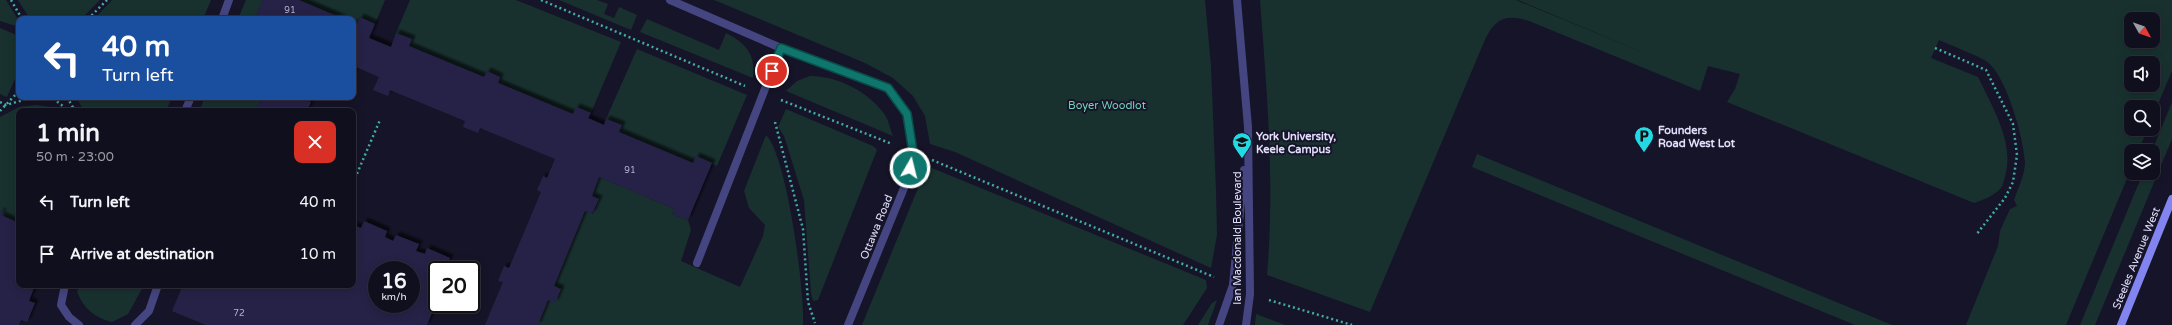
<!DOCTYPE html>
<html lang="en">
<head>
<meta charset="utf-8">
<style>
	:root { --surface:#100f1e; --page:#1e1d2b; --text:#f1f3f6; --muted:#9c9ca4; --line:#302f3c }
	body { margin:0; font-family:"Varela Round",sans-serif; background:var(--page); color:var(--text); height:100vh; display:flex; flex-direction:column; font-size:15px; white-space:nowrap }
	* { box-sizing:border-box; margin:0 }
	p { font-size:13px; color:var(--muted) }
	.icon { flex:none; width:22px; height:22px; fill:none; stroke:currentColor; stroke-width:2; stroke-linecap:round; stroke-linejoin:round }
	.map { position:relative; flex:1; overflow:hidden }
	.panel { position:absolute; left:16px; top:108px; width:340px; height:180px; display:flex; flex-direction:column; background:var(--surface); border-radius:8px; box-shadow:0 2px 10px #0003,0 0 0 1px var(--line) }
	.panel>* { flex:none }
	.guide { position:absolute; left:16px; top:16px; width:340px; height:84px; border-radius:8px; box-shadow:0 2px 10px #0003,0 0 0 1px var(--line); background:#1a4fa0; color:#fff; overflow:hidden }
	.needle { width:26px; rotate:130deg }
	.buttons { position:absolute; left:2124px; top:12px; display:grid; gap:8px }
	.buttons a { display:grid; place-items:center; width:36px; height:36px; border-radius:8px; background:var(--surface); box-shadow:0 2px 10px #0003,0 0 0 1px var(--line); font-size:20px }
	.speed { position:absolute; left:368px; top:261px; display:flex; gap:8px; font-size:20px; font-weight:700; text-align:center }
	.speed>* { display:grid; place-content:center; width:52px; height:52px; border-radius:50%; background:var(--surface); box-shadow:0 2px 10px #0003,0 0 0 1px var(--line); line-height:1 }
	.speed small { font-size:10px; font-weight:400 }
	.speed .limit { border:2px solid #111; border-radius:6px; background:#fff; color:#111 }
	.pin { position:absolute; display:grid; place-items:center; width:34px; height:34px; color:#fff; margin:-17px; border:2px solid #fff; border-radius:50%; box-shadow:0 1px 4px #0007 }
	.me { position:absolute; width:44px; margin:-22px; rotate:8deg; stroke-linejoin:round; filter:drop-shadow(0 0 3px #0008) }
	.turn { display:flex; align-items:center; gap:14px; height:84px; padding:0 20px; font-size:18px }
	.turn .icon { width:52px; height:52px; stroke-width:2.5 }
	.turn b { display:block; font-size:28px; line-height:34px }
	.round { display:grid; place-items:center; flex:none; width:42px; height:42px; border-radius:8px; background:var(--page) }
	.overview { display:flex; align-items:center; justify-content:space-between; height:68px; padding:0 20px }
	h1 { font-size:24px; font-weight:700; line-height:30px }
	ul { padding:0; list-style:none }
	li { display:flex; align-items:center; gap:12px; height:52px; padding:0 20px }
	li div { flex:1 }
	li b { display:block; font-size:15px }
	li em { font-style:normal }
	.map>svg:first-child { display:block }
	.green { fill:#18312f; fill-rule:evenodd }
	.building { fill:#282246; fill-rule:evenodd; filter:url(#shadow) }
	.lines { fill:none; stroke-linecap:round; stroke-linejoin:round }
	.path { stroke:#40ada1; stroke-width:2.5; stroke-dasharray:2 3; stroke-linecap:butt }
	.service { stroke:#454681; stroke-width:8 }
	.tertiary { stroke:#454681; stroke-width:8 }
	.secondary { stroke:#8284ef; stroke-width:8 }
	.route-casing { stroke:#0a4d48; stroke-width:10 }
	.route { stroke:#0f766e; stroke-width:7 }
	.labels { text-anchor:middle; stroke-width:4; stroke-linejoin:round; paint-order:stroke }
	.number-label { font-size:9px; fill:#b3b0ce }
	.park-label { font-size:11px; fill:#73d3b6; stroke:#161428 }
	.poi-label { font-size:11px; font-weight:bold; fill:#e1dffb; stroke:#161428; text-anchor:start }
	.street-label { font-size:11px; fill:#e1dffb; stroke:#161428 }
</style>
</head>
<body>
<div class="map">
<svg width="2172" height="325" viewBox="0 0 2172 325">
	<defs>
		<filter id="shadow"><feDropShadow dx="3.5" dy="-3.5" stdDeviation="1" flood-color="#0009"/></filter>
	</defs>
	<rect width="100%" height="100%" fill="#161428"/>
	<path class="green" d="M0,0H6L19,21V27L0,21Z
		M18,0H100L81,19H30Z
		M112,0H211L203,19H94Z
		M246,0H263L255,19H238Z
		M299,0H385L375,24L360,17L357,24L353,23V19H344Z
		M410,0H516L621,42L591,113L573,114L498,83L500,77L487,71L484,77L409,46L412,39L396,33Z
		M559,0H597L608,4L604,14L614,18L619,7L637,15L631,30Z
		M714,0H1205L1211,66L1216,191L1217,235L1211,268L955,152L930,144L925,116L913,96L893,78L865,63Z
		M1260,0H1516L1654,57L1518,0H2172V71L2153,116V107H2131V129H2148L2138,151H2131V169L2066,325H1966L1998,246L2000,231L2010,209L2017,206L2014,200C2018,189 2025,174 2025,162C2024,139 2006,74 1986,61C1972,53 1954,47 1939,40L1931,58L1978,77C1992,106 2015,144 2005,176C2004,180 2003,185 2001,188C1994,196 1983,200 1974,203L1727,102L1735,89L1740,74L1708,66L1700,91L1529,21C1505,13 1494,19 1484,42L1370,312L1267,275C1275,183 1267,92 1260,0ZM2131,19H2153V41H2131ZM2131,63H2153V85H2131Z
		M647,19L719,50L726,33C746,43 756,55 753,78L640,32Z
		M0,28L19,36V70L7,97L0,94Z
		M637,49L747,95L717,166L696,157L693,163L619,132L622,125L606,119Z
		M810,76C838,76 869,92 885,115C889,121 890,130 893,136L786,91L797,81Z
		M76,97H172L166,111H84Z
		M205,97H262L256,111H199Z
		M2172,102V139L2095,325H2080L2143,173H2153L2152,151Z
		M36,105L58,108L61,111H19V211L14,221L1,215L3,212L0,211V117L19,107Z
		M786,109L873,146L877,150L818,300L813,301L811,293L804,200L784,136L778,127Z
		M766,135C787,155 805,293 803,325H538L585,211L593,214L599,199L592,196L599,177L675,209L672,214L688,220L691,230L681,261L740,287L763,236L765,225L749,208L744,191Z
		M1477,154L1892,325H1855L1472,167Z
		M927,166L1206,280L1207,288L1183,325H862Z
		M80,285H144L128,314L112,322C95,318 84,309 77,292Z
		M1217,300L1208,325H1198L1212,303Z
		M1256,314L1285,325H1255Z"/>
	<path class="building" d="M263,0H299L344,19H255Z
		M360,17L375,24L369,38L391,47L396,33L412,39L409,46L484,77L487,71L500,77L498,83L573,114L576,107L591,113L588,118L604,125L606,119L622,125L619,132L693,163L696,156L712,163L688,220L672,214L675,209L599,177L592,196L599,199L592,214L585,211L554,286L561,289L555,303L548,300L538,325H485L503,282L498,281L504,266L509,268L541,192L537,190L543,176L547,178L555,159L480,128L478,133L463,127L465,121L390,90L388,96L373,90L379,77L356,67L353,76V23L357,24Z
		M262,97H300L311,102L307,111H256Z
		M0,211L3,212L1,215L19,223V285H35L29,301L35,303L27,322L21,320L19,325H0Z
		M364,221L387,231L385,237L393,241L396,235L419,244L416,251L425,254L427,248L450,258L447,265L451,267L450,270H437V301L427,325H206L172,311L183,285H353V225L361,228ZM377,270H411V304H377Z"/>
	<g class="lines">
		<path class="path" d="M11,0L22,19
			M541,0L745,86
			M88,19L107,0
			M1935,48L1986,70L2013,124L2017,155L2013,182L2005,198L1976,235
			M38,97L54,99L69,111
			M67,97L75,111
			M781,100L892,144
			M0,102L6,105L34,97
			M0,111L19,91
			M775,122L803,229L808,302L815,323
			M932,160L1214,277
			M353,183L380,120
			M1269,300L1352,325"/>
		<path class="service" d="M670,0L781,48L888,88L907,114L913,152L906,183L848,325
			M222,19L229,0
			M185,111L191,97
			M697,263L781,48
			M65,285L61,305L69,317L79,325
			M135,325L149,311L158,285"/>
		<path class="tertiary" d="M1237,0L1248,127L1250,294L1246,325
			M1219,325L1233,285L1244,170"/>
		<path class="secondary" d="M2121,325L2172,199"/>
	</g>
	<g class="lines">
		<g class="route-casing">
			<path id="route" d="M772,71L781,48L888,88L907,114L913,152L910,168"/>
		</g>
		<use href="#route" class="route"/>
	</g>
	<defs>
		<g id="parking-pin" transform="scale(1)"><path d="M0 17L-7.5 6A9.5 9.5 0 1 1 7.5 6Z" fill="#23d9e3" stroke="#161428"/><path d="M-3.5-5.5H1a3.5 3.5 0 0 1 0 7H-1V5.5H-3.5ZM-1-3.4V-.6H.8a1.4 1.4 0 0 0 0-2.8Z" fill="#111"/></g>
		<g id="university-pin" transform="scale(1)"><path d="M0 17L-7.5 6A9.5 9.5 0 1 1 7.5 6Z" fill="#23d9e3" stroke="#161428"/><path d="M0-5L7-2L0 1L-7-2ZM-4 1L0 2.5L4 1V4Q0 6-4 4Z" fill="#111"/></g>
	</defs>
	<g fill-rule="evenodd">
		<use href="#parking-pin" x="1644" y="136"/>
		<use href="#university-pin" x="1242" y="142"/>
	</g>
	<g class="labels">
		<g class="number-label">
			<text x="290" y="13">91</text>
			<text x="630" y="173">91</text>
			<text x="239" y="316">72</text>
		</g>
		<g class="park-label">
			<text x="1107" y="109">Boyer Woodlot</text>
		</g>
		<g class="poi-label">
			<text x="1658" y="134">Founders<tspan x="1658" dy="13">Road West Lot</tspan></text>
			<text x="1256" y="140">York University,<tspan x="1256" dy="13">Keele Campus</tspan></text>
		</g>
		<g class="street-label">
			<text transform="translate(876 227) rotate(-68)" y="4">Ottawa Road</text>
			<text transform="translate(1237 238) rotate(-90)" y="4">Ian Macdonald Boulevard</text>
			<text transform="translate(2136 258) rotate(-68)" y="4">Steeles Avenue West</text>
		</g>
	</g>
</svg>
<div class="buttons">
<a><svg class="needle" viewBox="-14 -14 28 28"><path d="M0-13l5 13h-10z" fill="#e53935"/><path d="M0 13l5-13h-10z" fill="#9c9ca4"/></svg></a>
<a><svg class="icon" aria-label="sound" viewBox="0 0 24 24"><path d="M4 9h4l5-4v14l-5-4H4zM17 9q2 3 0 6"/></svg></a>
<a><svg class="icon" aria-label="search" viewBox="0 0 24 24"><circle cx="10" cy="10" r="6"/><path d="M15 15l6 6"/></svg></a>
<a><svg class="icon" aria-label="layers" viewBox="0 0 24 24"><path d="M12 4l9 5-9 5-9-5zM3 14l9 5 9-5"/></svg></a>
</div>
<div class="speed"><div>16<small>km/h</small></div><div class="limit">20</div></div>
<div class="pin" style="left:772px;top:71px;background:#d93025"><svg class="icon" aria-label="arrive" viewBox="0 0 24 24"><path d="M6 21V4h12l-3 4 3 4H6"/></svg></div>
<svg class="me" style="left:910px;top:168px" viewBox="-20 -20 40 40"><circle r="17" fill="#0f766e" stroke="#fff" stroke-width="3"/><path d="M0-11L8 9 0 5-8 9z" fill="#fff"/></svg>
<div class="guide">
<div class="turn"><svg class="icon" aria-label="left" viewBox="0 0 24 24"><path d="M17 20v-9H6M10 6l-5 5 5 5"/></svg><div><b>40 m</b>Turn left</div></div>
</div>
<section class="panel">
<div class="overview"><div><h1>1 min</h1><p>50 m · 23:00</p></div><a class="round" style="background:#d93025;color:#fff"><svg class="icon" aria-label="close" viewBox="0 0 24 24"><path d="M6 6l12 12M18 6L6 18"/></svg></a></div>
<ul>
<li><svg class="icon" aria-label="left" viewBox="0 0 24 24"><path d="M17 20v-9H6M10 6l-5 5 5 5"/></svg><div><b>Turn left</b></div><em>40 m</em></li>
<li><svg class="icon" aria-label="arrive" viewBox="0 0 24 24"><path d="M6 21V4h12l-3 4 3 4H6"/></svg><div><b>Arrive at destination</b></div><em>10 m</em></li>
</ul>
</section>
</div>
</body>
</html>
